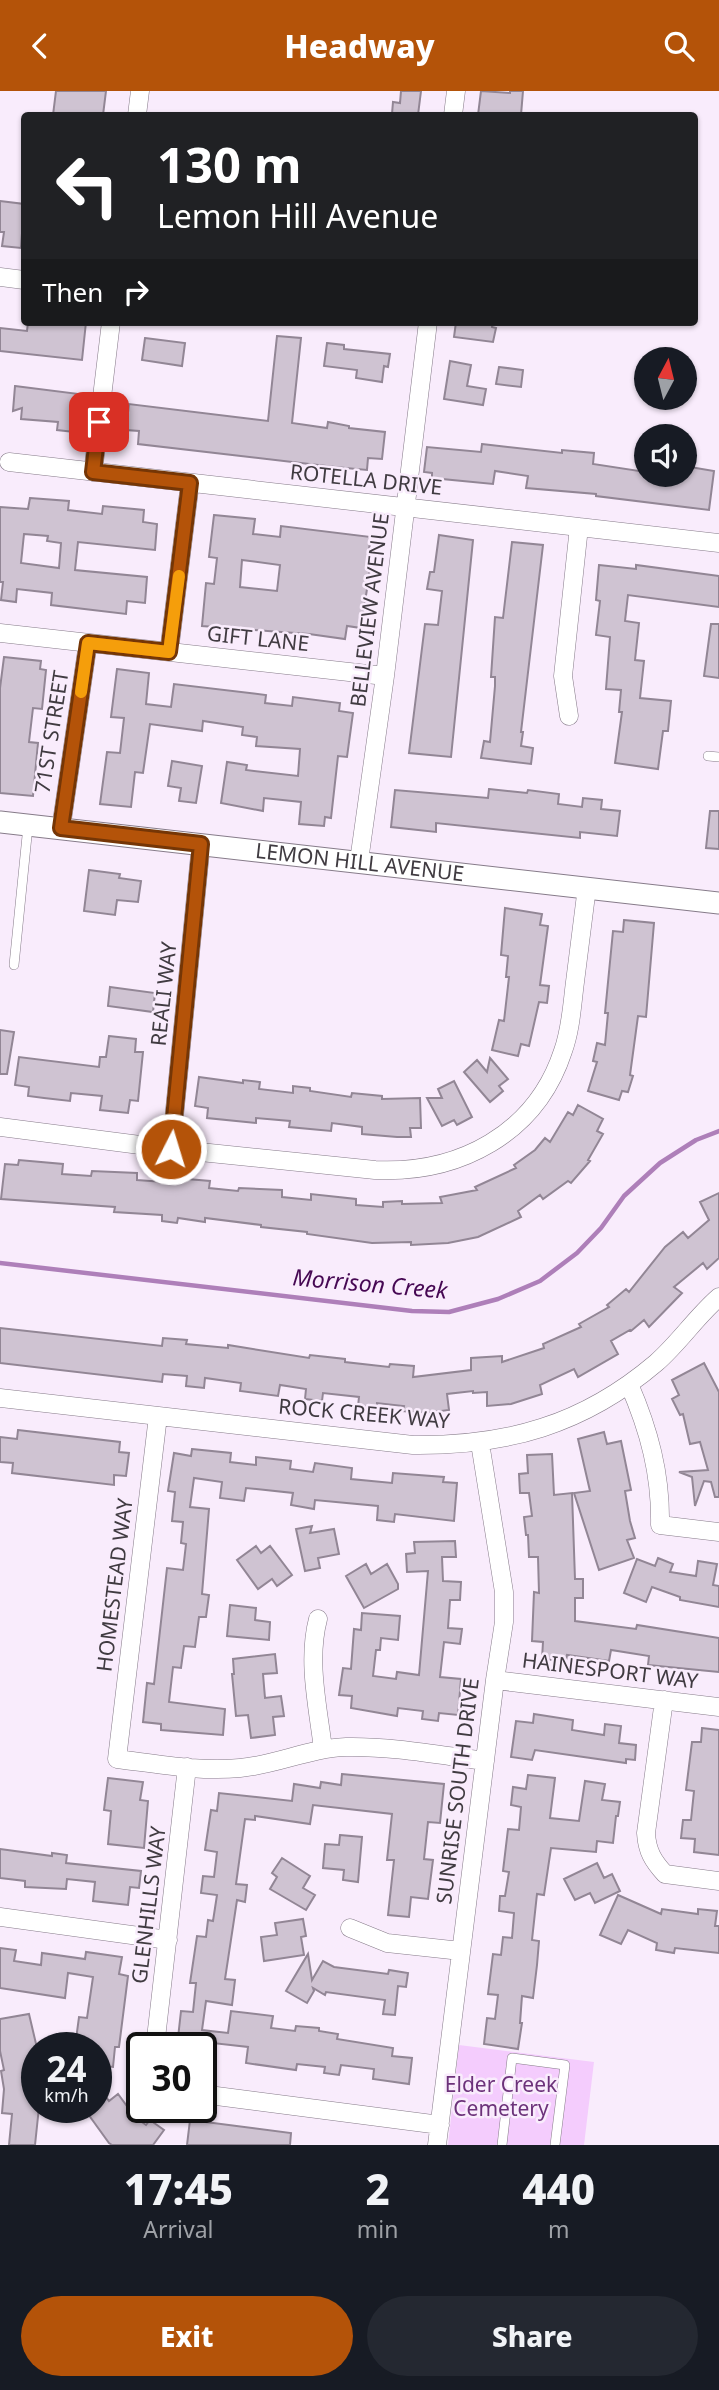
<!DOCTYPE html>
<html lang="en">
<head>
<meta charset="utf-8">
<style>
	:root { --surface:#171b24; --page:#242831; --text:#f1f3f6; --muted:#9ea1a6; --accent:#b45309 }
	body { margin:0; font-family:"Noto Sans",sans-serif; background:var(--page); color:var(--text); height:100vh; display:flex; flex-direction:column; font-size:26px; white-space:nowrap }
	* { box-sizing:border-box; margin:0 }
	p { font-size:23px; color:var(--muted) }
	.icon { flex:none; width:38px; height:38px; fill:none; stroke:currentColor; stroke-width:2; stroke-linecap:round; stroke-linejoin:round }
	.map { position:relative; height:2054px; overflow:hidden }
	.panel { display:flex; flex-direction:column; background:var(--surface); flex:1 }
	.panel>* { flex:none }
	.guide { position:absolute; left:21px; top:21px; width:677px; height:214px; border-radius:7px; box-shadow:0 2px 5px #0004; background:#202124; color:#fff; overflow:hidden }
	.needle { width:46px; rotate:7deg }
	.controls { position:absolute; left:634px; top:256px; display:grid; gap:14px }
	.controls a { display:grid; place-items:center; width:63px; height:63px; border-radius:50%; background:var(--surface); box-shadow:0 2px 5px #0004; font-size:35px }
	.speed { position:absolute; left:21px; top:1941px; display:flex; gap:14px; font-size:35px; font-weight:700; text-align:center }
	.speed>* { display:grid; place-content:center; width:91px; height:91px; border-radius:50%; background:var(--surface); box-shadow:0 2px 5px #0004; line-height:1 }
	.speed small { font-size:18px; font-weight:400 }
	.speed .limit { border:4px solid #111; border-radius:10px; background:#fff; color:#111 }
	.pin { position:absolute; display:grid; place-items:center; width:60px; height:60px; color:#fff; margin:-30px; border-radius:14px; box-shadow:0 4px 10px #0006 }
	.me { position:absolute; width:77px; margin:-38px; rotate:5deg; stroke-linejoin:round; filter:drop-shadow(0 0 5px #0008) }
	.turn { display:flex; align-items:center; gap:24px; height:147px; padding:0 21px; font-size:32px }
	.turn .icon { width:91px; height:91px; stroke-width:2.5 }
	.turn b { display:block; font-size:49px; line-height:60px }
	.then { display:flex; align-items:center; height:66px; padding:0 21px; background:#0003; gap:14px; font-size:26px }
	.eta { display:flex; justify-content:space-evenly; align-items:center; height:119px; text-align:center }
	.eta b { font-size:42px; font-weight:800; line-height:49px }
	.action { display:flex; gap:14px; margin-top:auto; padding:14px 21px }
	.action a { flex:1; height:80px; border-radius:42px; background:var(--accent); color:#fff; font-size:28px; font-weight:800; line-height:80px; text-align:center }
	.action a+a { background:var(--page); color:var(--text) }
	header { display:flex; justify-content:space-between; align-items:center; height:91px; padding:0 21px; background:var(--accent); color:#fff; font-size:32px; font-weight:800 }
	.map>svg:first-child { display:block }
	.green { fill:#f4ccfd }
	.lines { fill:none; stroke-linecap:round; stroke-linejoin:round }
	.stream { stroke:#ae7fb9; stroke-width:4.5 }
	.building { fill:#cfc3d2; stroke:#928695; stroke-width:2; fill-rule:evenodd }
	.service-casing { stroke:#867b89; stroke-width:10 }
	.minor-casing { stroke:#867b89; stroke-width:19 }
	.tertiary-casing { stroke:#867b89; stroke-width:23 }
	.service { stroke:#fff; stroke-width:9 }
	.minor { stroke:#fff; stroke-width:18 }
	.tertiary { stroke:#fff; stroke-width:21 }
	.route-casing { stroke:#753606; stroke-width:18 }
	.route { stroke:#b45309; stroke-width:12 }
	.slow { stroke:#f59e0b; stroke-width:12 }
	.labels { text-anchor:middle; stroke-width:5; stroke-linejoin:round; paint-order:stroke }
	.street-label { font-size:21px; fill:#403b41; stroke:#f9ecfc }
	.park-label { font-size:21px; fill:#6c327a; stroke:#f9ecfc }
	.water-label { font-size:23px; font-style:italic; fill:#460853; stroke:#f9ecfc }
</style>
</head>
<body>
<header><svg class="icon" aria-label="back" viewBox="0 0 24 24"><path d="M15 5l-7 7 7 7"/></svg>Headway<svg class="icon" aria-label="search" viewBox="0 0 24 24"><circle cx="10" cy="10" r="6"/><path d="M15 15l6 6"/></svg></header>
<div class="map">
<svg width="719" height="2054" viewBox="0 0 719 2054">
	<rect width="100%" height="100%" fill="#f9ecfc"/>
	<path class="green" d="M459,1954L594,1971L584,2054H448Z"/>
	<g class="lines">
		<path class="stream" d="M0,1172L412,1220L449,1221L498,1208L540,1190L577,1162L601,1137L624,1105L660,1072L696,1049L719,1040"/>
	</g>
	<path class="building" d="M56,0H106L103,24H53Z
		M401,0H421L418,24L392,23L393,11L400,12Z
		M481,0L510,2V0H523L521,24H478Z
		M0,110L24,113L21,157L2,155L4,141H0Z
		M28,231H86L82,269L0,260V237L27,240Z
		M456,231H492V236L496,237L493,251L454,246Z
		M277,245L301,247L292,332L327,337L328,331L349,335V337L385,341L382,368L368,367L367,379L335,376L138,353L139,340L126,339L129,313L268,330Z
		M145,247L185,252L182,275L142,269Z
		M327,252L344,254V258L390,263L388,276L384,275L382,291L356,287L357,279L324,275Z
		M450,270L471,274L467,295L486,298L483,314L444,308Z
		M499,276L523,279L521,296L496,293Z
		M15,295L79,303L74,341L57,339L58,331L21,328L22,317L13,320Z
		M482,353L562,362V359L594,362L593,373L646,381V383H684V375L714,380L709,419L596,405V403L526,397L528,385L495,380L493,393L432,387V382L424,381L427,356L481,361Z
		M30,407L69,410L68,419L102,423L103,415L144,419L143,431L157,433L155,459L78,451L75,479L147,486L145,512L127,510L126,523L51,514L52,502L17,498L16,511L1,509L3,491H0V416L28,418ZM24,443L48,445L47,450L61,452L59,477L21,472Z
		M214,424L255,428L253,443L280,446L281,435L371,446L369,458L373,459L361,537L347,535L345,548L309,543L202,535L206,492L214,493L217,467L209,466ZM242,469L280,474L277,500L240,496Z
		M439,444L473,449L451,666L409,662L425,533L438,534L442,500L427,498L430,481H434Z
		M512,451L543,454L521,641H523L521,655L533,657L531,673L481,667L484,650L490,651L495,595V586H491L495,526L503,527Z
		M599,474L636,478V474L719,485V516L628,504L625,530L639,532L635,569L644,570L640,607L671,610L668,640H663L658,678L615,672L622,621H619L621,599L606,598L610,546L596,544L600,510L596,509Z
		M711,533H719V587L704,585Z
		M4,566L41,570L40,578L46,579L42,618L33,617L29,651L38,652L33,705L0,702V597Z
		M117,578L149,582L146,613L171,616L174,593L266,604L265,612L292,615L293,606L340,612L339,620L353,622L347,666L338,665L331,727L325,726L324,735L299,733L301,711L264,707L263,720L221,712L227,671L247,674L246,679L298,685L300,658L256,655L257,646L242,644L243,636L203,630L202,640L150,633L143,682L135,681L131,716L100,713L107,661L120,662L124,627L111,626Z
		M172,670L202,675L196,712L179,710L181,697L168,695Z
		M489,698L527,702L528,699L559,703L558,713L582,716L583,707L602,709L601,718L620,720L617,745L580,741V747L436,732V741L391,736L395,699L488,707Z
		M710,720H719V758L706,757Z
		M89,779L120,783L119,787L141,790L138,811L117,809L115,824L84,820Z
		M505,817L542,823L540,834L548,835L540,894L549,895L547,912L539,911L529,955L521,953L518,965L492,959L499,929L504,930L509,886H506L508,865L501,864Z
		M624,829L654,832L646,926L638,925L630,984L633,985L628,1001L622,1000L619,1009L588,1000L597,971L593,970L597,952L605,954L608,922H605L613,840L623,841Z
		M110,896L155,902L153,921L108,915Z
		M0,939L14,941L7,983H0Z
		M109,945L136,948L135,961H143L138,1010L130,1009L128,1022L100,1019L102,1005L71,1002L70,1010L44,1007L28,1005L29,996L15,994L19,966L99,976L100,966H106Z
		M490,967L508,988L499,995L503,1000L490,1011L464,981L477,969L487,981Z
		M199,986L243,992V989L260,991L259,998L293,1002V995L310,997V1000L351,1006L352,1002L382,1005V1008L420,1007L421,1037H410L411,1046H397L362,1043V1036L332,1032L331,1040L289,1036L290,1030L256,1027V1032L207,1027L208,1017L195,1015Z
		M454,990L472,1026L457,1034L454,1029L442,1035L427,1007H442L438,998Z
		M578,1014L603,1028L597,1040L603,1043L588,1069L590,1070L571,1092L568,1090L543,1108L540,1104L518,1120L521,1126L478,1146L448,1152L411,1154V1151L372,1152L307,1143V1141L261,1136V1134L205,1127V1131L178,1127L177,1132L162,1130V1124L114,1121L115,1116L1,1108L5,1073L18,1074L19,1069L63,1073L62,1083L91,1085L92,1080L137,1082V1089L164,1091V1086L210,1090L209,1097L238,1100L239,1097L282,1099V1106L311,1109V1103L356,1108V1114L383,1116V1111L402,1110V1113L442,1112L440,1106L477,1099L475,1096L516,1077L514,1074L535,1059L545,1047L550,1051L568,1021L573,1024Z
		M719,1102V1167L707,1178L703,1172L674,1196L682,1202L649,1236L644,1229L631,1240L630,1239L611,1250L618,1263L578,1286L574,1278L540,1294L542,1303L511,1313L487,1315V1301L473,1302V1300L447,1303L449,1319L425,1322L403,1320L404,1315L377,1312V1317L358,1315L359,1306L323,1302L322,1310L305,1308L306,1298L280,1294L278,1305L240,1300L241,1292L205,1287L204,1297L186,1295L187,1285L163,1283L162,1291L0,1272V1237L162,1255L163,1247L187,1249L186,1253L228,1257V1254L309,1267L310,1264L345,1268V1271L389,1276L390,1273L414,1275L413,1286L471,1279V1267L502,1265V1271L544,1257L543,1253L581,1236L579,1233L609,1216L607,1214L626,1198L629,1201L665,1156L683,1141L688,1147L709,1129L700,1111Z
		M704,1272L719,1301V1406H715L711,1391L704,1390L695,1415L692,1386L679,1381L708,1379L700,1351L690,1353L683,1323L680,1324L672,1308L679,1304L672,1289Z
		M18,1339L120,1351L119,1361L129,1362L126,1385L114,1384V1394L12,1382L13,1372L0,1371V1346L17,1348Z
		M604,1341L607,1353L621,1350L631,1399L625,1400L630,1430L635,1447L627,1449L634,1467L599,1479L574,1402L590,1400L578,1348Z
		M192,1358L231,1362L230,1371L256,1374V1366L291,1370L290,1378L313,1381L315,1372L352,1377L351,1388L392,1392L393,1382L444,1386L443,1391L457,1392L454,1430L395,1423L394,1431L377,1429L378,1415L315,1409L314,1418L291,1414L293,1402L246,1397L244,1410L220,1407L222,1391L194,1387L190,1416L209,1418L202,1503L209,1504L206,1526H199L195,1556L184,1555L181,1577L173,1576L169,1611L225,1618L223,1644L161,1639V1633L143,1631L147,1592L154,1593L167,1477L183,1479L186,1453L181,1452L183,1431L172,1430L175,1401L168,1400L174,1362L191,1365Z
		M552,1363L554,1404L572,1402L575,1488H583V1507H575V1530L636,1538L637,1534L719,1547V1581L648,1574L649,1565L611,1559L609,1570L567,1564L566,1570L542,1568L543,1551L532,1550L534,1501L539,1502L538,1466H529L528,1444H526L524,1426L532,1425L529,1402H520L519,1383L528,1382L527,1364Z
		M312,1435L310,1442L334,1438L339,1463L318,1467L320,1477L305,1480L296,1438Z
		M455,1450L456,1466H442L443,1490L461,1491L460,1509H450L448,1537L462,1538L460,1553L444,1551L440,1586L461,1588L458,1624L439,1622L438,1630L422,1628L423,1620L398,1617L397,1625L351,1617L352,1605L339,1604L343,1577L351,1578L354,1538L361,1539L362,1522L400,1525L398,1549L381,1547L380,1559H376L373,1585L396,1588L397,1581L419,1584L428,1480L407,1481L406,1463L415,1462L414,1451Z
		M256,1455L261,1462L270,1455L292,1484L277,1495L272,1488L258,1498L237,1469Z
		M658,1467L673,1473L670,1481L696,1485L698,1470L717,1473L713,1494L719,1495V1516L680,1509V1506L652,1496L646,1511L624,1502L637,1468L655,1475Z
		M366,1473L371,1483L387,1473L398,1493V1498L364,1517L346,1485Z
		M230,1514L256,1517L255,1529L270,1531L269,1549L227,1545Z
		M275,1563L277,1582L263,1583L265,1607L281,1605L284,1625L273,1626L275,1644L251,1647L248,1624L236,1625L232,1583H234L233,1568Z
		M534,1623L573,1629L572,1639L604,1644L605,1633L621,1635L619,1652L636,1654L635,1669L626,1668V1672L535,1659L532,1669L511,1666L516,1630L533,1632Z
		M702,1637L719,1639V1764L694,1761L695,1748L681,1747L683,1729H691L694,1700L686,1699L692,1651H701Z
		M342,1683L444,1693L440,1732L428,1731L424,1768L433,1769L428,1808L411,1806L409,1826L388,1824L394,1769H387L392,1723L313,1714L310,1733L255,1725V1729L245,1728L236,1793L247,1794L245,1811L237,1809L225,1888L235,1889L232,1914L206,1910L202,1939L228,1942L231,1920L273,1925L271,1937L295,1940L296,1935L319,1937V1940L338,1943L337,1948L393,1957L392,1965L412,1967L409,1993L373,1988L374,1978L341,1974L339,1984L324,1982L325,1976L297,1973L296,1979L246,1972L248,1956L213,1952L210,1983L201,1982V1956H177L181,1920L193,1921L196,1892H190L197,1845L206,1846L208,1829L213,1830L217,1804L201,1802L203,1785L214,1786L217,1761L205,1759L211,1719L217,1720L219,1702L292,1710L294,1693L320,1697L321,1691L341,1694Z
		M528,1684L555,1687L550,1727L579,1730L585,1690L605,1693L602,1709L620,1711L618,1725H616L613,1752L597,1750L596,1761L551,1757L544,1804L537,1803L532,1849L539,1850L537,1874L533,1907L522,1905L520,1932H522L518,1958L484,1953L487,1927L495,1928L498,1904L488,1903L493,1863L501,1864L503,1846L512,1847L514,1822L499,1820L500,1805H505L509,1781L503,1780L508,1738L519,1739L521,1716L511,1714L513,1696L526,1698Z
		M108,1687L143,1691L140,1709L148,1710L144,1757L108,1753L111,1720L104,1719Z
		M340,1744L362,1746L358,1791L343,1789L344,1779L323,1777L325,1753L339,1754Z
		M0,1758L52,1765V1762L67,1764L66,1772L141,1780L139,1797L130,1796L128,1814L93,1810L95,1791L67,1788L66,1798L25,1796V1790L0,1787Z
		M282,1767L310,1785L303,1797L315,1804L306,1819L270,1798L277,1786L272,1782Z
		M597,1772L604,1787L612,1783L620,1800L595,1812L590,1802L575,1809L564,1788Z
		M618,1804L661,1823L662,1818L698,1823V1818L717,1820L715,1835H719V1862L675,1857L674,1862L656,1859L657,1852L628,1839L621,1853L600,1844Z
		M303,1828L306,1845L301,1846L304,1864L264,1870L261,1846L277,1844L275,1832Z
		M0,1857L16,1859L14,1870L41,1874L42,1862L85,1868L86,1861L122,1866L119,1883L128,1885L119,1956H115L113,1976L96,1974V1956H75L79,1926L87,1927L93,1886L68,1882L65,1907L0,1897Z
		M308,1863L312,1889L323,1870L334,1876L388,1883L389,1879L408,1882L406,1896L398,1895L395,1924L383,1923L385,1909L326,1901L325,1904L313,1897L314,1900L307,1912L286,1900Z
		M29,1923L37,1957V2016H39L35,2054H9L12,2023L2,2022L4,1998L1,1980L4,1979L0,1960V1928Z
		M96,1992L109,2010L118,2003L135,2026L146,2034L150,2029L164,2039L153,2054H112L109,2052L83,2016H96Z
		M190,2029L291,2042L290,2054H187Z"/>
	<g class="lines">
		<g class="service-casing">
			<path id="service" d="M708,665L719,666
				M14,874L28,735
				M502,2054L512,1967L565,1974L555,2054"/>
		</g>
		<g class="minor-casing">
			<path id="minor" d="M137,24L140,0
				M453,24L456,0
				M0,186L24,189
				M9,371L719,452
				M93,381L111,231
				M0,542L385,585
				M169,561L190,392
				M569,625L563,585L579,436
				M61,737L88,552
				M359,770L385,585L428,231
				M0,1036L171,1058L375,1079C459,1083 536,1043 563,960C571,938 572,914 575,891C579,859 583,827 587,796
				M171,1058L201,753
				M629,1293C649,1339 661,1383 660,1434L719,1441
				M0,1307L413,1354C507,1355 583,1334 656,1272C679,1252 696,1226 719,1206
				M158,1325L117,1668C157,1673 200,1681 240,1677C276,1674 310,1657 346,1656C391,1655 439,1664 485,1670
				M318,1528C307,1570 318,1616 323,1658
				M495,1589L719,1616
				M664,1609L646,1742C647,1760 653,1770 665,1783L719,1790
				M0,1826L168,1849
				M350,1837L387,1852L461,1860
				M155,1956L187,1676
				M201,2003L440,2034
				M437,2054L495,1589L504,1531V1501L480,1352"/>
		</g>
		<g class="tertiary-casing">
			<g id="tertiary">
				<path id="s1" d="M0,731L719,812"/>
			</g>
		</g>
		<use href="#service" class="service"/>
		<use href="#minor" class="minor"/>
		<use href="#tertiary" class="tertiary"/>
	</g>
	<g class="lines">
		<g class="route-casing">
			<path id="route" d="M99,331L93,381L190,392L169,561L88,552L61,737L201,753L171,1058"/>
		</g>
		<use href="#route" class="route"/>
		<path class="slow" d="M81,601L88,552L169,561L179,485"/>
	</g>
	<g class="labels">
		<g class="street-label">
			<text transform="translate(366 389) rotate(6)" y="7">ROTELLA DRIVE</text>
			<text transform="translate(370 519) rotate(-83)" y="7">BELLEVIEW AVENUE</text>
			<text transform="translate(258 548) rotate(6)" y="7">GIFT LANE</text>
			<text transform="translate(52 641) rotate(-81)" y="7">71ST STREET</text>
			<text dy="7" stroke="none"><textPath href="#s1" startOffset="362">LEMON HILL AVENUE</textPath></text>
			<text transform="translate(164 903) rotate(-84)" y="7">REALI WAY</text>
			<text transform="translate(364 1323) rotate(5)" y="7">ROCK CREEK WAY</text>
			<text transform="translate(115 1494) rotate(-83)" y="7">HOMESTEAD WAY</text>
			<text transform="translate(610 1580) rotate(7)" y="7">HAINESPORT WAY</text>
			<text transform="translate(458 1700) rotate(-83)" y="7">SUNRISE SOUTH DRIVE</text>
			<text transform="translate(149 1814) rotate(-83)" y="7">GLENHILLS WAY</text>
		</g>
		<g class="park-label">
			<text x="501" y="2001">Elder Creek<tspan x="501" dy="24">Cemetery</tspan></text>
		</g>
		<g class="water-label">
			<text transform="translate(370 1193) rotate(5)" y="8">Morrison Creek</text>
		</g>
	</g>
</svg>
<div class="controls">
<a><svg class="needle" viewBox="-14 -14 28 28"><path d="M0-13l5 13h-10z" fill="#e53935"/><path d="M0 13l5-13h-10z" fill="#9ea1a6"/></svg></a>
<a><svg class="icon" aria-label="sound" viewBox="0 0 24 24"><path d="M4 9h4l5-4v14l-5-4H4zM17 9q2 3 0 6"/></svg></a>
</div>
<div class="speed"><div>24<small>km/h</small></div><div class="limit">30</div></div>
<div class="pin" style="left:99px;top:331px;background:#d93025"><svg class="icon" aria-label="arrive" viewBox="0 0 24 24"><path d="M6 21V4h12l-3 4 3 4H6"/></svg></div>
<svg class="me" style="left:171px;top:1058px" viewBox="-20 -20 40 40"><circle r="17" fill="#b45309" stroke="#fff" stroke-width="3"/><path d="M0-11L8 9 0 5-8 9z" fill="#fff"/></svg>
<div class="guide">
<div class="turn"><svg class="icon" aria-label="left" viewBox="0 0 24 24"><path d="M17 20v-9H6M10 6l-5 5 5 5"/></svg><div><b>130 m</b>Lemon Hill Avenue</div></div>
<div class="then">Then<svg class="icon" aria-label="right" viewBox="0 0 24 24"><path d="M7 20v-9h11M14 6l5 5-5 5"/></svg></div>
</div>
</div>
<section class="panel">
<div class="eta">
<div><b>17:45</b><p>Arrival</p></div>
<div><b>2</b><p>min</p></div>
<div><b>440</b><p>m</p></div>
</div>
<div class="action"><a>Exit</a><a>Share</a></div>
</section>
</body>
</html>
